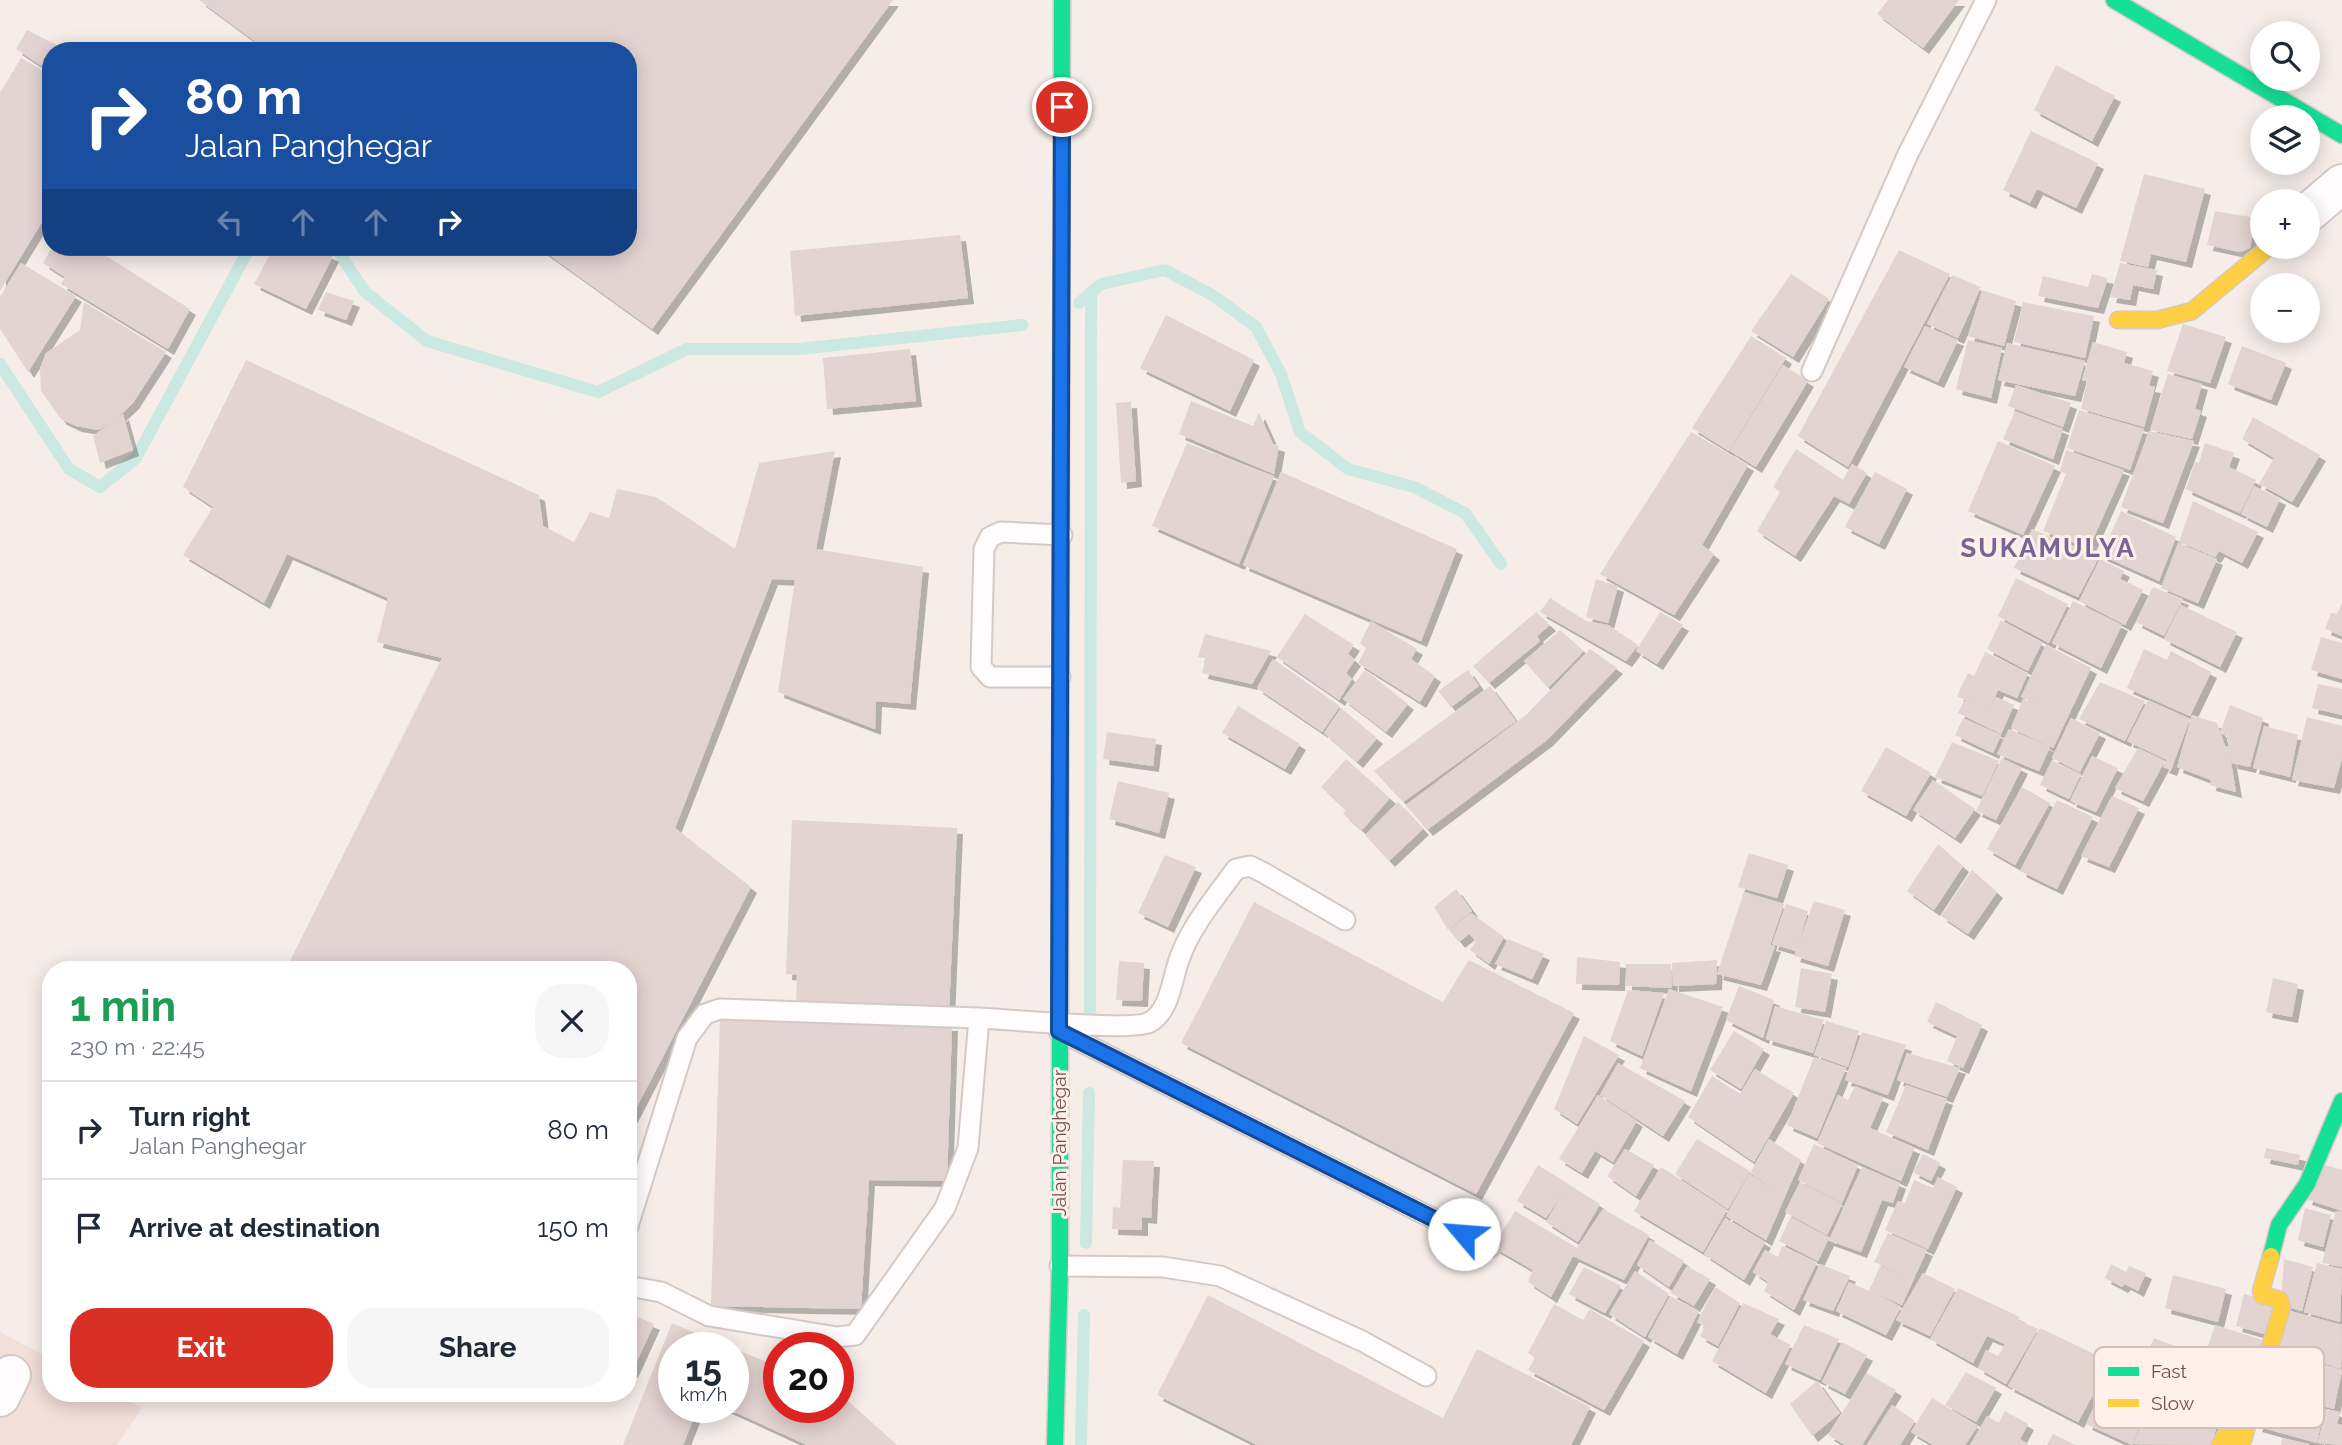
<!DOCTYPE html>
<html lang="en">
<head>
<meta charset="utf-8">
<style>
	:root { --surface:#fff; --page:#f6f6f7; --text:#1f2937; --muted:#747a83; --line:#e0e1e3; --accent:#d93025 }
	body { margin:0; font-family:Raleway,sans-serif; background:var(--page); color:var(--text); height:100vh; display:flex; flex-direction:column; font-size:26px; white-space:nowrap }
	* { box-sizing:border-box; margin:0 }
	p { font-size:23px; color:var(--muted) }
	.icon { flex:none; width:38px; height:38px; fill:none; stroke:currentColor; stroke-width:2; stroke-linecap:round; stroke-linejoin:round }
	.map { position:relative; flex:1; overflow:hidden }
	.details { position:absolute; left:42px; top:961px; width:595px; height:441px; display:flex; flex-direction:column; background:var(--surface); border-radius:28px; box-shadow:0 4px 18px #0003 }
	.details>* { flex:none }
	.guide { position:absolute; left:42px; top:42px; width:595px; height:214px; border-radius:28px; box-shadow:0 4px 18px #0003; background:#1a4fa0; color:#fff; overflow:hidden }
	.buttons { position:absolute; left:2250px; top:21px; display:grid; gap:14px }
	.buttons a { display:grid; place-items:center; width:70px; height:70px; border-radius:50%; background:var(--surface); box-shadow:0 4px 18px #0003; font-size:35px }
	.speed { position:absolute; left:658px; top:1332px; display:flex; gap:14px; font-size:35px; font-weight:700; text-align:center }
	.speed>* { display:grid; place-content:center; width:91px; height:91px; border-radius:50%; background:var(--surface); box-shadow:0 4px 18px #0003; line-height:1 }
	.speed small { font-size:18px; font-weight:400 }
	.speed .limit { border:10px solid #d22; background:#fff; color:#111 }
	.pin { position:absolute; display:grid; place-items:center; width:60px; height:60px; color:#fff; margin:-30px; border:4px solid #fff; border-radius:50%; box-shadow:0 2px 7px #0007 }
	.me { position:absolute; width:77px; margin:-38px; rotate:297deg; stroke-linejoin:round; filter:drop-shadow(0 0 5px #0008) }
	.turn { display:flex; align-items:center; gap:24px; height:147px; padding:0 28px; font-size:32px }
	.turn .icon { width:91px; height:91px; stroke-width:2.5 }
	.turn b { display:block; font-size:49px; line-height:60px }
	.lanes { display:flex; align-items:center; height:66px; padding:0 28px; background:#0003; justify-content:center; gap:35px; direction:ltr }
	.lanes .off { opacity:.35 }
	.round { display:grid; place-items:center; flex:none; width:74px; height:74px; border-radius:28px; background:var(--page) }
	.headline { display:flex; align-items:center; justify-content:space-between; height:119px; padding:0 28px }
	h1 { font-size:42px; font-weight:700; line-height:52px; color:#1e9e55 }
	.primary-button { display:flex; gap:14px; margin-top:auto; padding:14px 28px }
	.primary-button a { flex:1; height:80px; border-radius:28px; background:var(--accent); color:#fff; font-size:28px; font-weight:700; line-height:80px; text-align:center }
	.primary-button a+a { background:var(--page); color:var(--text) }
	ul { padding:0; list-style:none }
	li { display:flex; align-items:center; gap:21px; height:98px; padding:0 28px; border-top:2px solid var(--line) }
	li div { flex:1 }
	li b { display:block; font-size:26px }
	li em { font-style:normal }
	.map>svg:first-child { display:block }
	.residential { fill:#f1dfd8 }
	.lines { fill:none; stroke-linecap:round; stroke-linejoin:round }
	.stream { stroke:#cbe8e3; stroke-width:12 }
	.building { fill:#e3d3d1; filter:url(#shadow) }
	.lane-casing { stroke:#d5c9c6; stroke-width:23 }
	.street-casing { stroke:#d5c9c6; stroke-width:42 }
	.fast-casing { stroke:#d6c9c6; stroke-width:19 }
	.slow-casing { stroke:#d6c9c6; stroke-width:19 }
	.lane { stroke:#fefcfc; stroke-width:19 }
	.street { stroke:#fefcfc; stroke-width:38 }
	.fast { stroke:#16e098; stroke-width:16 }
	.slow { stroke:#ffcf43; stroke-width:16 }
	.route-casing { stroke:#114b97; stroke-width:18 }
	.route { stroke:#1a73e8; stroke-width:12 }
	.labels { text-anchor:middle; stroke-width:6; stroke-linejoin:round; paint-order:stroke }
	.street-label { font-size:19px; fill:#754c49; stroke:#fff1ea }
	.district-label { font-size:26px; font-weight:bold; letter-spacing:2px; fill:#786498; stroke:#fff1ea }
	.key { fill:#fff1ea; stroke:#d6c0ba; stroke-width:2 }
	.key-label { font-size:19px; fill:#754c49 }
</style>
</head>
<body>
<div class="map">
<svg width="2342" height="1445" viewBox="0 0 2342 1445">
	<defs>
		<filter id="shadow"><feDropShadow dx="6" dy="6" stdDeviation="0" flood-color="#0004"/></filter>
	</defs>
	<rect width="100%" height="100%" fill="#f6ede9"/>
	<path class="residential" d="M0,1332L51,1359V1393H114L142,1408L117,1445H0Z"/>
	<g class="lines">
		<path class="stream" d="M335,247L365,292L427,341L598,392L687,349H799L1022,325
			M1079,303L1101,284L1165,270L1214,296L1256,327L1281,374L1300,432L1348,469L1414,487L1465,513L1501,564
			M0,364L69,469L100,487L136,458L250,247
			M1090,1012L1091,293
			M1086,1243L1089,1093
			M1081,1445L1084,1315"/>
	</g>
	<path class="building" d="M199,0H893L652,329L538,247H628V51H268Z
		M1888,0H1959L1923,48L1877,14Z
		M27,30L69,51H51V72L16,49Z
		M21,58L51,75V207L0,291V93Z
		M2056,65L2115,96L2092,141L2034,110Z
		M2031,131L2098,163L2076,208L2037,189L2030,203L2003,190Z
		M2144,174L2205,189L2186,262L2151,254L2148,267L2120,261Z
		M2215,211L2256,218L2250,248L2240,252L2207,245Z
		M960,235L968,298L795,316L790,251Z
		M52,247H92L190,309L168,349L61,284L65,277L43,263Z
		M274,247H315L333,256L306,309L254,284Z
		M1899,250L1950,274L1848,467L1798,436Z
		M21,263L76,296L28,372L0,329V297Z
		M2120,263L2157,270L2153,289L2133,285L2130,300L2110,297Z
		M1791,274L1829,299L1793,357L1751,331Z
		M2092,274L2108,278L2098,308L2038,296L2043,276L2088,287Z
		M1952,275L1981,287L1958,338L1927,324Z
		M1982,290L2016,301L2004,346L1968,336Z
		M326,292L354,301L346,320L318,310Z
		M84,302L166,352L133,403L114,421L98,430L76,426L61,419L41,391L40,369L46,353L80,330Z
		M2023,302L2094,316L2085,358L2014,342Z
		M1166,315L1254,360L1230,411L1140,368Z
		M2183,324L2226,337L2210,383L2167,371Z
		M1925,326L1958,340L1938,382L1904,367Z
		M1751,336L1786,358L1729,451L1692,428Z
		M1968,340L2002,348L1991,398L1956,389Z
		M2093,342L2127,352L2124,363L2153,371L2149,386L2155,387L2144,427L2081,409L2087,381L2082,380Z
		M2007,343L2085,361L2075,396L1998,380Z
		M2242,346L2286,363L2271,400L2228,384Z
		M910,349L916,401L827,409L823,358Z
		M246,360L539,495L543,526L574,542L590,512L609,518L617,489L656,497L735,549L759,463L835,451L816,549L923,567L910,704L876,701L875,729L778,692L795,580L772,579L675,828L751,887L628,1124V970H306L290,961L442,658L377,642L388,598L287,554L264,603L183,555L213,507L183,487Z
		M1783,365L1808,381L1756,467L1730,451Z
		M2168,374L2202,384L2195,409L2201,411L2192,439L2150,430Z
		M2016,385L2071,403L2063,427L2008,406Z
		M1191,401L1253,426L1259,413L1273,444L1279,446L1274,474L1179,434Z
		M1131,402L1136,481L1121,483L1116,403Z
		M2079,410L2144,429L2130,470L2067,448Z
		M2015,411L2063,429L2053,459L2003,439Z
		M123,414L133,450L100,463L93,436Z
		M2253,417L2320,455L2292,502L2259,484L2274,458L2242,439Z
		M2149,431L2194,441L2163,523L2121,507Z
		M1691,432L1748,465L1702,545L1714,554L1674,615L1600,574Z
		M1998,441L2055,466L2023,535L1968,511Z
		M1187,443L1274,476L1239,564L1152,526Z
		M2205,443L2234,453L2229,467L2256,480L2240,513L2186,489L2195,462L2199,463Z
		M1796,449L1843,480L1852,464L1867,473L1849,504L1834,496L1795,556L1757,531L1780,492L1773,487Z
		M2066,450L2124,470L2089,548L2043,531L2066,474L2060,471Z
		M1281,472L1457,549L1421,641L1243,565Z
		M1875,472L1907,489L1879,544L1845,527Z
		M2254,486L2280,499L2267,527L2241,514Z
		M2193,501L2258,532L2242,563L2219,551L2215,557L2179,542Z
		M2121,511L2176,537L2159,581L2101,555Z
		M2032,529L2099,557L2078,597L2014,568Z
		M2178,543L2217,559L2198,603L2161,588Z
		M2100,559L2124,571L2120,579L2143,590L2125,625L2079,601Z
		M2016,578L2068,604L2049,643L1998,616Z
		M1596,579L1618,586L1608,623L1586,617Z
		M2153,587L2183,599L2164,636L2136,622Z
		M1550,598L1586,621L1608,625L1638,645L1626,661L1540,612Z
		M2073,601L2122,625L2101,668L2052,643Z
		M2342,603V636L2325,629L2331,613L2337,614Z
		M2181,605L2237,632L2220,667L2164,639Z
		M1536,612L1550,625L1537,636L1540,641L1489,683L1473,666Z
		M1660,612L1683,625L1657,664L1636,651Z
		M1305,614L1354,645L1348,654L1355,660L1346,673L1352,679L1339,700L1277,657Z
		M2001,620L2042,643L2028,671L1987,649Z
		M1371,621L1417,649L1411,659L1435,676L1420,702L1358,663L1366,648L1360,643Z
		M1560,630L1584,651L1548,688L1524,661Z
		M1205,634L1271,651L1252,684L1202,673L1206,658L1198,657Z
		M2321,637L2342,643V679L2311,670Z
		M2046,645L2091,668L2053,748L2011,728L2023,699L2036,704L2021,697Z
		M1590,649L1617,668L1547,740L1427,830L1406,805L1526,715Z
		M2144,649L2167,660L2171,651L2211,672L2190,716L2127,688Z
		M1985,652L2028,673L2017,698L1998,690L1989,710L1996,697L2014,705L2001,734L1958,713L1964,701L1973,704L1957,696L1968,673L1974,676Z
		M1273,659L1340,706L1322,732L1257,688Z
		M1365,670L1408,704L1386,732L1343,699Z
		M1468,670L1479,686L1451,707L1438,691Z
		M2100,682L2145,701L2125,741L2079,719Z
		M2318,684L2342,689V715L2312,708Z
		M1490,686L1516,721L1403,802L1374,771Z
		M2148,700L2190,719L2171,770L2163,767L2167,760L2127,741Z
		M2230,705L2263,718L2250,767L2232,763L2230,756L2236,792L2210,785L2211,780L2177,767L2192,715L2217,723L2225,746L2229,747L2227,736L2220,733Z
		M1238,706L1300,744L1285,769L1222,733Z
		M1341,708L1377,738L1357,762L1324,733Z
		M2307,717L2342,726V758L2334,788L2292,780Z
		M1963,718L2001,735L1993,753L1955,735Z
		M2071,718L2100,733L2080,772L2052,758Z
		M2264,726L2298,735L2290,777L2253,768Z
		M2009,729L2050,747L2039,771L1997,754Z
		M1107,732L1156,739L1153,766L1103,759Z
		M1952,742L1999,761L1982,796L1935,777Z
		M1886,747L1931,773L1906,816L1861,791Z
		M2138,748L2165,761L2143,801L2115,788Z
		M2092,756L2118,768L2096,812L2070,801Z
		M2002,758L2022,768L1996,820L1976,811Z
		M1346,759L1390,798L1362,830L1343,814L1346,810L1321,787Z
		M2052,760L2081,774L2069,799L2040,785Z
		M1933,780L1975,809L1955,838L1913,810Z
		M1118,781L1169,793L1159,833L1109,819Z
		M2022,787L2050,803L2015,865L1987,849Z
		M2112,796L2139,808L2109,867L2081,856Z
		M2057,800L2093,817L2057,889L2020,871Z
		M1398,802L1423,829L1389,861L1365,835Z
		M792,820L957,828L949,1012L796,1007L797,975L786,974Z
		M1938,844L1963,866L1934,910L1907,891Z
		M1749,853L1788,865L1777,898L1738,887Z
		M1165,855L1196,867L1168,927L1138,913Z
		M1972,870L1997,892L1968,934L1941,916Z
		M1456,889L1472,911L1448,930L1434,907Z
		M1744,892L1784,904L1770,945L1775,946L1761,985L1717,974Z
		M1814,901L1845,910L1828,966L1794,956L1796,951L1772,944L1786,904L1808,911L1798,946Z
		M1254,902L1443,1002L1469,960L1574,1013L1476,1194L1181,1043Z
		M1471,913L1504,937L1489,964L1470,950L1476,941L1469,934L1459,942L1449,930Z
		M1508,939L1544,954L1532,979L1495,964Z
		M1577,957L1620,962L1619,985L1576,984Z
		M1717,960L1716,984L1673,986L1672,963Z
		M1119,961L1144,963L1142,1001L1116,1000Z
		M1626,964H1671L1672,988L1626,986Z
		M1801,968L1832,974L1825,1012L1795,1007Z
		M2273,978L2298,984L2292,1017L2266,1012Z
		M1739,986L1774,1000L1763,1038L1726,1020Z
		M1669,989L1723,1007L1691,1091L1640,1068Z
		M1628,990L1664,993L1642,1056L1610,1041Z
		M1936,1002L1982,1025L1963,1068L1947,1061L1957,1036L1927,1022Z
		M1775,1006L1824,1020L1813,1053L1766,1039Z
		M720,1019L952,1025L947,1181L869,1180L861,1309L711,1306Z
		M1826,1021L1859,1031L1848,1067L1814,1055Z
		M1734,1031L1764,1049L1741,1089L1710,1070Z
		M1862,1032L1906,1045L1888,1095L1845,1080Z
		M1584,1036L1619,1055L1577,1124L1554,1109Z
		M1907,1053L1960,1068L1947,1097L1897,1080Z
		M1814,1057L1846,1068L1817,1138L1787,1125Z
		M1618,1063L1685,1101L1663,1136L1600,1095Z
		M1755,1069L1794,1093L1754,1162L1688,1117L1712,1076L1740,1094Z
		M1906,1085L1947,1099L1928,1150L1886,1132Z
		M1855,1086L1883,1098L1870,1128L1914,1148L1901,1181L1817,1143L1838,1095L1848,1100Z
		M1598,1095L1637,1121L1613,1162L1595,1151L1582,1173L1559,1159Z
		M1697,1139L1750,1171L1728,1209L1675,1174Z
		M1769,1139L1801,1160L1766,1240L1726,1216L1749,1174L1779,1193L1750,1173Z
		M1814,1144L1858,1165L1842,1203L1798,1180Z
		M2266,1148L2300,1155L2298,1165L2264,1158Z
		M1625,1149L1654,1165L1636,1196L1607,1176Z
		M1923,1154L1940,1163L1931,1181L1913,1172Z
		M1123,1160L1154,1161L1151,1218L1142,1217V1230L1112,1229L1113,1207L1120,1208Z
		M2318,1163L2342,1170V1211L2306,1199Z
		M1538,1165L1600,1204L1578,1242L1546,1222L1564,1191L1546,1218L1517,1201Z
		M1661,1167L1727,1210L1703,1252L1634,1211Z
		M1862,1167L1900,1183L1893,1203L1882,1200L1861,1252L1828,1240L1818,1261L1779,1241L1791,1217L1830,1238Z
		M1938,1177L1957,1187L1928,1249L1885,1230L1898,1201L1905,1203L1914,1180L1933,1188Z
		M1800,1182L1842,1204L1827,1235L1785,1212Z
		M2305,1208L2331,1215L2323,1247L2298,1240Z
		M1603,1209L1649,1235L1624,1280L1573,1256L1551,1297L1528,1282L1533,1270L1493,1247L1515,1211L1577,1248Z
		M2336,1211L2342,1212V1267L2322,1263Z
		M1725,1218L1765,1242L1744,1280L1704,1254Z
		M1888,1233L1927,1250L1902,1305L1875,1293L1901,1307L1886,1335L1836,1311L1849,1282L1869,1291L1880,1266L1904,1276L1874,1262Z
		M1650,1240L1684,1261L1669,1287L1637,1265Z
		M1782,1246L1817,1262L1794,1310L1764,1291L1768,1282L1753,1272L1765,1250L1778,1257Z
		M2284,1259L2313,1267L2302,1311L2281,1305Z
		M2317,1263L2342,1269L2340,1322L2304,1312Z
		M1820,1264L1850,1276L1833,1311L1803,1300Z
		M2111,1264L2126,1272L2129,1266L2146,1273L2138,1291L2125,1284L2122,1287L2105,1278Z
		M1687,1266L1710,1279L1694,1306L1671,1293Z
		M1584,1267L1621,1286L1605,1313L1569,1294Z
		M1635,1271L1669,1294L1645,1337L1609,1314Z
		M1923,1273L1955,1289L1930,1336L1896,1320Z
		M2173,1275L2226,1289L2218,1322L2165,1308Z
		M1715,1287L1740,1303L1718,1346L1700,1336L1705,1327L1697,1322Z
		M1958,1288L2020,1317L2018,1320L2038,1329L2006,1384L1978,1368L1986,1350L1998,1356L2005,1344L1987,1336L1973,1363L1930,1339Z
		M2244,1294L2280,1304L2271,1336L2236,1326Z
		M1208,1295L1443,1418L1477,1349L1590,1407L1571,1445H1257L1157,1395Z
		M1670,1296L1699,1311L1677,1354L1648,1337Z
		M1743,1303L1779,1319L1770,1334L1791,1345L1766,1393L1712,1361Z
		M1554,1304L1583,1320L1590,1309L1644,1341L1604,1410L1528,1370L1535,1358L1528,1353Z
		M2283,1309L2342,1325L2341,1369L2272,1346Z
		M633,1315L654,1324L632,1372L628,1370V1325Z
		M672,1323L731,1348H674V1407H698L683,1445H623Z
		M1804,1325L1839,1339L1820,1380L1785,1364Z
		M2215,1325L2266,1341L2257,1369L2206,1352Z
		M2040,1328L2111,1362L2078,1422L2008,1386Z
		M2154,1338L2185,1350L2160,1405L2129,1392Z
		M1842,1342L1867,1355L1845,1394L1822,1382Z
		M733,1348L779,1367V1407H838V1392L897,1445H807L724,1407H733Z
		M2325,1365L2342,1370L2334,1409L2314,1404Z
		M1966,1372L1996,1388L1976,1422L1945,1405Z
		M1867,1373L1896,1390L1862,1445H1845L1828,1435Z
		M1817,1381L1840,1413L1812,1436L1790,1404Z
		M2272,1386L2315,1396L2312,1406L2324,1409L2317,1443L2256,1426Z
		M2101,1392L2120,1401L2124,1395L2148,1406L2132,1445L2086,1424Z
		M1932,1398L1978,1426L1965,1445H1933L1911,1432Z
		M1892,1405L1915,1421L1900,1445H1867Z
		M2150,1406L2183,1417L2179,1428L2182,1429L2188,1413L2218,1423L2211,1445L2133,1444Z
		M2326,1409L2340,1412L2337,1424L2342,1425V1445L2318,1443Z
		M2005,1411L2028,1424L2020,1439L2029,1445H1970L1987,1416L1999,1423Z
		M2053,1434L2076,1445H2047Z
		M2282,1438L2309,1444V1445H2281Z"/>
	<g class="lines">
		<g class="lane-casing">
			<path id="lane" d="M1812,371L1908,154L1986,0
				M1060,677H990L981,667L984,549L990,537L1001,532L1062,535
				M1059,1031L1490,1247
				M628,1226L687,1038L705,1014L720,1009L979,1018
				M1060,1266L1163,1267L1220,1276L1362,1341L1426,1376
				M628,1286L661,1292L709,1316L837,1337L855,1335L945,1208L968,1148L979,1018C1008,1019 1133,1032 1150,1022C1170,1011 1172,979 1179,960C1190,927 1216,897 1236,869L1250,866L1264,873L1345,920"/>
		</g>
		<g class="street-casing">
			<path id="street" d="M2308,213L2342,184
				M0,1397L11,1375"/>
		</g>
		<g class="fast-casing">
			<path id="fast" d="M2114,0L2342,135
				M1061,483L1062,0
				M2271,1256L2279,1225L2307,1184L2342,1101
				M1055,1445L1060,1266V968"/>
		</g>
		<g class="slow-casing">
			<path id="slow" d="M2118,320H2157L2192,311L2269,247
				M1060,968L1061,483
				M2220,1445L2225,1436L2243,1440L2282,1307L2280,1300L2262,1295L2261,1291L2271,1256"/>
		</g>
		<use href="#lane" class="lane"/>
		<use href="#street" class="street"/>
		<use href="#fast" class="fast"/>
		<use href="#slow" class="slow"/>
	</g>
	<g class="lines">
		<g class="route-casing">
			<path id="route" d="M1062,107L1059,1031L1464,1234"/>
		</g>
		<use href="#route" class="route"/>
	</g>
	<g class="labels">
		<g class="street-label">
			<text transform="translate(1059 1143) rotate(-90)" y="7">Jalan Panghegar</text>
		</g>
		<g class="district-label">
			<text x="2048" y="557">SUKAMULYA</text>
		</g>
	</g>
	<rect x="2094" y="1347" width="230" height="81" rx="10" class="key"/>
	<rect x="2108" y="1367" width="31" height="9" fill="#16e098"/>
	<rect x="2108" y="1399" width="31" height="8" fill="#ffcf43"/>
	<g class="key-label">
		<text x="2151" y="1378">Fast</text>
		<text x="2151" y="1410">Slow</text>
	</g>
</svg>
<div class="buttons">
<a><svg class="icon" aria-label="search" viewBox="0 0 24 24"><circle cx="10" cy="10" r="6"/><path d="M15 15l6 6"/></svg></a>
<a><svg class="icon" aria-label="layers" viewBox="0 0 24 24"><path d="M12 4l9 5-9 5-9-5zM3 14l9 5 9-5"/></svg></a>
<a>+</a>
<a>−</a>
</div>
<div class="speed"><div>15<small>km/h</small></div><div class="limit">20</div></div>
<div class="pin" style="left:1062px;top:107px;background:#d93025"><svg class="icon" aria-label="arrive" viewBox="0 0 24 24"><path d="M6 21V4h12l-3 4 3 4H6"/></svg></div>
<svg class="me" style="left:1464px;top:1234px" viewBox="-20 -20 40 40"><circle r="19" fill="#fff"/><path d="M0-13L10 11 0 6-10 11z" fill="#1a73e8"/></svg>
<div class="guide">
<div class="turn"><svg class="icon" aria-label="right" viewBox="0 0 24 24"><path d="M7 20v-9h11M14 6l5 5-5 5"/></svg><div><b>80 m</b>Jalan Panghegar</div></div>
<div class="lanes"><svg class="icon off" aria-label="left" viewBox="0 0 24 24"><path d="M17 20v-9H6M10 6l-5 5 5 5"/></svg><svg class="icon off" aria-label="ahead" viewBox="0 0 24 24"><path d="M12 20V5M6 11l6-6 6 6"/></svg><svg class="icon off" aria-label="ahead" viewBox="0 0 24 24"><path d="M12 20V5M6 11l6-6 6 6"/></svg><svg class="icon" aria-label="right" viewBox="0 0 24 24"><path d="M7 20v-9h11M14 6l5 5-5 5"/></svg></div>
</div>
<section class="details">
<div class="headline"><div><h1>1 min</h1><p>230 m · 22:45</p></div><a class="round"><svg class="icon" aria-label="close" viewBox="0 0 24 24"><path d="M6 6l12 12M18 6L6 18"/></svg></a></div>
<ul>
<li><svg class="icon" aria-label="right" viewBox="0 0 24 24"><path d="M7 20v-9h11M14 6l5 5-5 5"/></svg><div><b>Turn right</b><p>Jalan Panghegar</p></div><em>80 m</em></li>
<li><svg class="icon" aria-label="arrive" viewBox="0 0 24 24"><path d="M6 21V4h12l-3 4 3 4H6"/></svg><div><b>Arrive at destination</b></div><em>150 m</em></li>
</ul>
<div class="primary-button"><a>Exit</a><a>Share</a></div>
</section>
</div>
</body>
</html>
